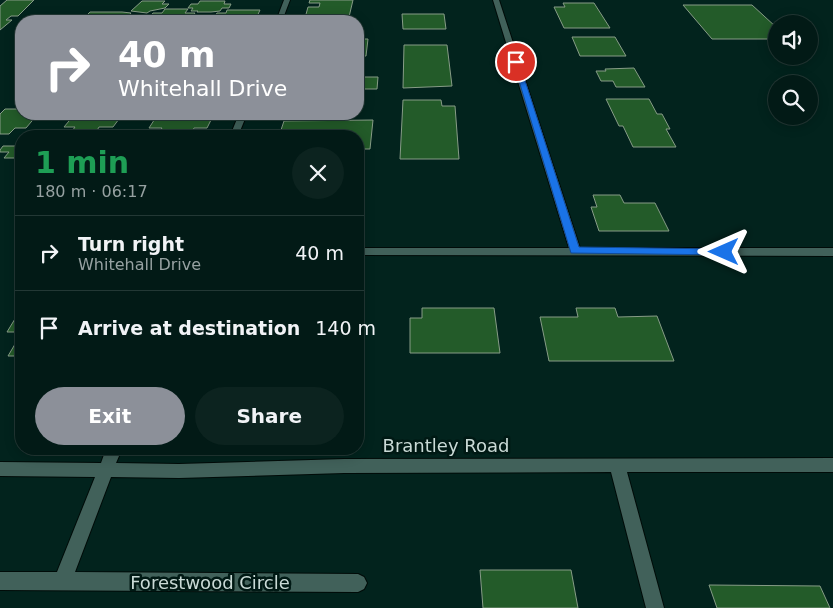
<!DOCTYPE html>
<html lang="en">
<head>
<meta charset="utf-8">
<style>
	:root { --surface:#021a16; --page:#0c231f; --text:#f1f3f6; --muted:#96a1a1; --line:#233835; --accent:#8c9099 }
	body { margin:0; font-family:"DejaVu Sans",sans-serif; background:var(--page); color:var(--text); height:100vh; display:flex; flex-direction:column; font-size:19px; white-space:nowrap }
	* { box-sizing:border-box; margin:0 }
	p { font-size:16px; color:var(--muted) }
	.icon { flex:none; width:28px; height:28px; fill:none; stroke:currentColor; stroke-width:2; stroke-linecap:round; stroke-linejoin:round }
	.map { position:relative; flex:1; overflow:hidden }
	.panel { position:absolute; left:15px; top:130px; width:349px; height:325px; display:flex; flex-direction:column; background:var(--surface); border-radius:20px; box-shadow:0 2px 12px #0003,0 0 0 1px var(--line) }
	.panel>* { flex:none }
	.guide { position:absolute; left:15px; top:15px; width:349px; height:105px; border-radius:20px; box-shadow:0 2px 12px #0003,0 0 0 1px var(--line); background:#8c9099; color:#fff; overflow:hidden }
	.fabs { position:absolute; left:768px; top:15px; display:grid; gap:10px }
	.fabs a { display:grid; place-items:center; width:50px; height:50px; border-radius:50%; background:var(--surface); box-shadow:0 2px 12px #0003,0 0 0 1px var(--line); font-size:25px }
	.pin { position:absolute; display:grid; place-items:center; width:42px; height:42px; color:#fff; margin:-21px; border:2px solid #fff; border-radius:50%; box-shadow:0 1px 5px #0007 }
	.me { position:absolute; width:55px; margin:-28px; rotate:270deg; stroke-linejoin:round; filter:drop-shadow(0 0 4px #0008) }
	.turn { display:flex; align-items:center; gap:18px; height:105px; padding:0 20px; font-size:22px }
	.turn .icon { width:65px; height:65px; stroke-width:2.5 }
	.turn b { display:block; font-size:35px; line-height:42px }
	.round { display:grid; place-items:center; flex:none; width:52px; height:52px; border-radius:26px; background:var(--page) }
	.summary { display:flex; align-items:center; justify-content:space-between; height:85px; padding:0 20px }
	h1 { font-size:30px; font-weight:800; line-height:38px; color:#1e9e55 }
	.action { display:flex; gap:10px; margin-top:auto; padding:10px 20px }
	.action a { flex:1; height:58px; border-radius:30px; background:var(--accent); color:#fff; font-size:20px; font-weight:800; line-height:58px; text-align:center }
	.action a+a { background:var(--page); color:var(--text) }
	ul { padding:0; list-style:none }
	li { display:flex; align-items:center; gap:15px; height:75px; padding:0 20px; border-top:1px solid var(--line) }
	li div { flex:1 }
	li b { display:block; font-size:19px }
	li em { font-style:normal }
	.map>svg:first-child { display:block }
	.building { fill:#235b29; stroke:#879c87 }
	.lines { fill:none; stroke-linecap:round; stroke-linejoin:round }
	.minor-casing { stroke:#000b08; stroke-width:2 }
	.minor { fill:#41615a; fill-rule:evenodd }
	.route { fill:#1a73e8; stroke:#114b97 }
	.labels { text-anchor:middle; stroke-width:5; stroke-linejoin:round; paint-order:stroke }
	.near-street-label { font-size:18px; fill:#c9dad6; stroke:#001914 }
</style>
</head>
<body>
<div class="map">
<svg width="833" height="608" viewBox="0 0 833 608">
	<rect width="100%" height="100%" fill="#02231d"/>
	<path class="building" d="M7,0H34L18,16H11L6,20H12L0,30V6Z
		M310,0H353L349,17L305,18L308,7H319L320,3H309Z
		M142,1H165L162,4H169L165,8L150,11L147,13L131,11Z
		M200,1H225L224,4H231L229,8H222L220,11L211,12H197L198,11H191L193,8H188L191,4H198Z
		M563,3H594L610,28H564L554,7H565Z
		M683,5H752L776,27V39H712Z
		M165,9H188L185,13H195L189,21H146L153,13H162Z
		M227,10H260L255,21H212L217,13H226Z
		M90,12H122L131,13L124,21H81Z
		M402,14H444L446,29H403Z
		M572,37H615L626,56H580Z
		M358,39H368L366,56H358Z
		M404,45H447L452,86L403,88Z
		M634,68L645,87H616L613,81H601L596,71H606L605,69Z
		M358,77H378L377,89H358Z
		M606,99H649L657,114H662L670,129H666L676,147H633L623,126H619Z
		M403,100H441L442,106H455L459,159H400Z
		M5,109H21V114H26L24,115H37L26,128H15L9,134H0V114Z
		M86,114H109L108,115H122L113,127H99L95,134H70L75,127H64L74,115Z
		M158,114H214L207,128H194L191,134H158L162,128H149Z
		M373,120L370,149H358V136H272L274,130H281L284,121Z
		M19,141H21V158H4L9,152H0V150L3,146H15Z
		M593,195H620L624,203H655L669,231H599L591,207H597Z
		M422,308H494L500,353H410V318H422Z
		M576,308H615L618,317L657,316L674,361H549L540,317H578Z
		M21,309V332H7Z
		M21,334V356H8Z
		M480,570H571L578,608H483Z
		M709,585L820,586L830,608H717Z"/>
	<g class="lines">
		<g class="minor-casing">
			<path id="minor" d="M284,0H290L282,21H276Z
				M493,0H499L580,248H833V256L358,255V248H569Z
				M239,114H247L238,136H230Z
				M106,449H122L116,463L179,464L344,459L833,458V472H627L664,608H646L611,472L344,473L179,478L111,477L75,572L358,574L364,577L367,583L364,589L358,592L0,590V572H57L95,477L0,476V462L101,463Z"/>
		</g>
		<use href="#minor" class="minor"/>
	</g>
	<path class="route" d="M513,61L519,62L579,247L724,249L727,250V255L571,253Z"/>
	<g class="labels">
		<g class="near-street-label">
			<text x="446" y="452">Brantley Road</text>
			<text x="210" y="589">Forestwood Circle</text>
		</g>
	</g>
</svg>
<div class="fabs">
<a><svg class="icon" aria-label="sound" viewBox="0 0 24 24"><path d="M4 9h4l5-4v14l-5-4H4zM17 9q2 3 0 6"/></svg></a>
<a><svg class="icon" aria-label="search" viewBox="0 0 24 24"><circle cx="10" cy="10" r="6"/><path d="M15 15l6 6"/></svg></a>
</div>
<div class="pin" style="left:516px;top:62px;background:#d93025"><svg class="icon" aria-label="arrive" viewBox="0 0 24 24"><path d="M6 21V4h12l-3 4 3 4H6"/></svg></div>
<svg class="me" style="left:724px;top:252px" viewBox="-20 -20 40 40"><path d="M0-17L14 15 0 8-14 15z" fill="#1a73e8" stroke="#fff" stroke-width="4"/></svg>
<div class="guide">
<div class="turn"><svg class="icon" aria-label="right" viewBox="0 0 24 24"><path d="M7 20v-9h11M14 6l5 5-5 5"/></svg><div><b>40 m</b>Whitehall Drive</div></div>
</div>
<section class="panel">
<div class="summary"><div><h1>1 min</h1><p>180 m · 06:17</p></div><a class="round"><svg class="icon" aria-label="close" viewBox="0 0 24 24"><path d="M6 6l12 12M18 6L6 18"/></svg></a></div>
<ul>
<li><svg class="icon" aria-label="right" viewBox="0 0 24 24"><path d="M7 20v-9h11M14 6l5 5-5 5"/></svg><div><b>Turn right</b><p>Whitehall Drive</p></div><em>40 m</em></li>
<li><svg class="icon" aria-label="arrive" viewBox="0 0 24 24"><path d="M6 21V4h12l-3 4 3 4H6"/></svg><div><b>Arrive at destination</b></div><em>140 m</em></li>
</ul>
<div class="action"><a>Exit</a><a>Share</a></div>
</section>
</div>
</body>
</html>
